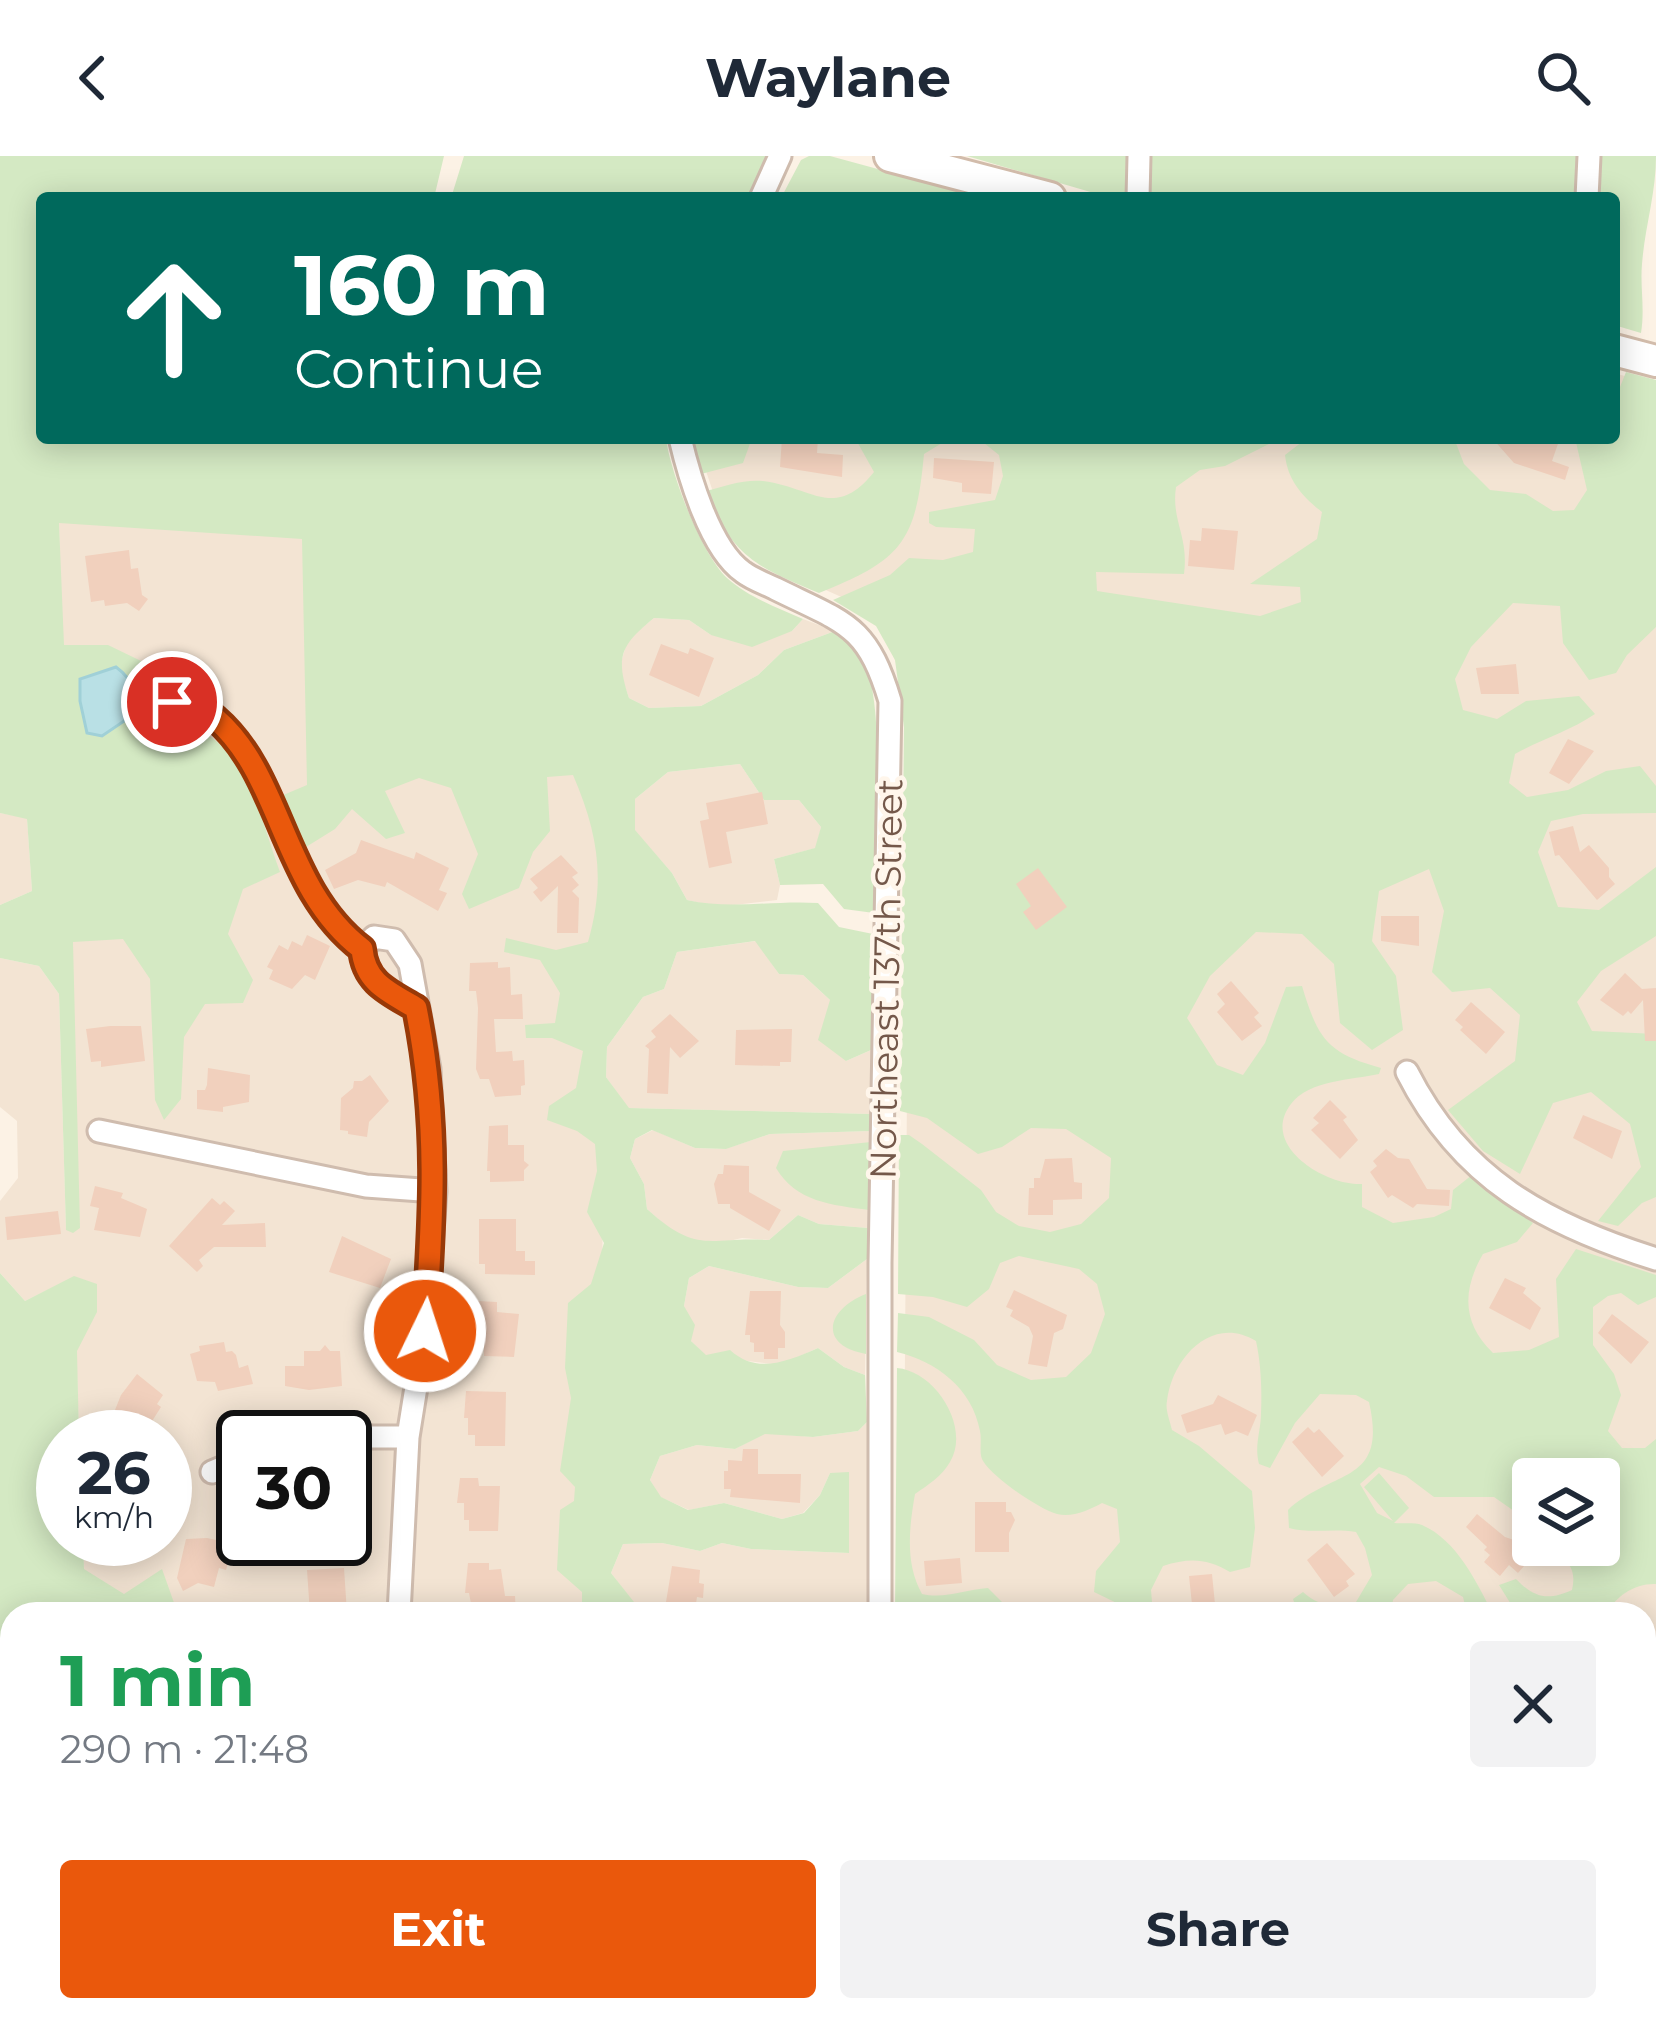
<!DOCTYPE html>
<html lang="en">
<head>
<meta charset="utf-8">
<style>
	:root { --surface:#fff; --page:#f2f2f3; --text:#1f2937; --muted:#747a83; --accent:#ea580c }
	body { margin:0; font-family:Montserrat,sans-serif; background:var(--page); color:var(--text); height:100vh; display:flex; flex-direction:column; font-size:45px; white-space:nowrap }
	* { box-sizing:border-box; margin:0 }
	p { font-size:39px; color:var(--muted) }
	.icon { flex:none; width:66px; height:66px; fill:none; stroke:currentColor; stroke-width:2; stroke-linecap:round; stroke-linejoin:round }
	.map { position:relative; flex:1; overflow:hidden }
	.side { position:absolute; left:0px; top:1446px; width:1656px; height:420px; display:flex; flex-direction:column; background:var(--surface); border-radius:36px 36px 0 0; box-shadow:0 6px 30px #0003 }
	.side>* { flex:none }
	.guide { position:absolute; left:36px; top:36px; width:1584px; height:252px; border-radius:12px; box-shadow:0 6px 30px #0003; background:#00695c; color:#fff; overflow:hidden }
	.buttons { position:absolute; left:1512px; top:1302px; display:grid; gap:24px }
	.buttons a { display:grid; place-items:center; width:108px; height:108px; border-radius:12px; background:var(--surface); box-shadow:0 6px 30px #0003; font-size:60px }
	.speed { position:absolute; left:36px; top:1254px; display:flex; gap:24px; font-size:60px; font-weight:700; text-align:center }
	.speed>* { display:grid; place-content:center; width:156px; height:156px; border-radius:50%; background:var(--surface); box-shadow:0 6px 30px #0003; line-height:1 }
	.speed small { font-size:30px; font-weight:400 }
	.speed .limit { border:6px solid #111; border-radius:18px; background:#fff; color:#111 }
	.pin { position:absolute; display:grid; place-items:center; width:102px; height:102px; color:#fff; margin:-51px; border:6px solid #fff; border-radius:50%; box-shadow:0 3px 12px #0007 }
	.me { position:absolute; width:132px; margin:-66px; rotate:4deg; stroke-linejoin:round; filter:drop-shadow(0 0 9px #0008) }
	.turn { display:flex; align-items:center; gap:42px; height:252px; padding:0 60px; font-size:54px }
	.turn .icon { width:156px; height:156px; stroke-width:2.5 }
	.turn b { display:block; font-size:84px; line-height:102px }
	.round { display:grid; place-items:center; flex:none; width:126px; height:126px; border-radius:12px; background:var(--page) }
	.head { display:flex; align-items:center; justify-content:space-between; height:204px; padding:0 60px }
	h1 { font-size:72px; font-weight:700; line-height:90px; color:#1e9e55 }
	.cta { display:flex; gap:24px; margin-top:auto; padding:24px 60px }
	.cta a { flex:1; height:138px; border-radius:12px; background:var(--accent); color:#fff; font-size:48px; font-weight:700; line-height:138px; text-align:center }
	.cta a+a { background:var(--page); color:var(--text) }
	header { display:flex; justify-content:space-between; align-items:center; height:156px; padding:0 60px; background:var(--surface); font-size:54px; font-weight:700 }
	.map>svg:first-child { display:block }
	.residential { fill:#f3e4d3; fill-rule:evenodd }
	.green { fill:#d4e9c3 }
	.water { fill:#b9e0e5; stroke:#a0d0d7; stroke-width:3 }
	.building { fill:#f1d0bd }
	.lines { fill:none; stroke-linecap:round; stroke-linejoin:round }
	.lane-casing { stroke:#cfbcae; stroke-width:16 }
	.street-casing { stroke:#cfbcae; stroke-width:27 }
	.secondary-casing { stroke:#d2bcab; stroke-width:36 }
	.path { stroke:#d6b3a0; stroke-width:3; stroke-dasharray:3 9; stroke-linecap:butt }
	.lane { stroke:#fff; stroke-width:10 }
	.street { stroke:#fff; stroke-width:21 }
	.secondary { stroke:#fff; stroke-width:30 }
	.route-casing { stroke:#983908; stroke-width:30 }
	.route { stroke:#ea580c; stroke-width:21 }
	.labels { text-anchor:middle; stroke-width:9; stroke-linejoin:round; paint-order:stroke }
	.street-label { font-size:36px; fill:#74584a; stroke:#fff6eb }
</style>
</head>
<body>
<header><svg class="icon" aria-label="back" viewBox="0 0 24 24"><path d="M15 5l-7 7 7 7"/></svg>Waylane<svg class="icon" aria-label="search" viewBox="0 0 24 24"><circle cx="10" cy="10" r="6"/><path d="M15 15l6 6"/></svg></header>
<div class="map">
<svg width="1656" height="1866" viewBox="0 0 1656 1866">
	<rect width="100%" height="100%" fill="#fcf2e5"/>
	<path class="residential" d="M1614,217L1656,229V1521H1644V1458H903L910,540L875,456L819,431L717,348L695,282H1614ZM1533,1323H1599V1389H1533Z
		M59,366L303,382L603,596L602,1458H85L83,1383H165V1281H79L74,1121L25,1145L0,1117V1045L18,1022L17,965L0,951V802L39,810L59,838L66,1073L72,1076ZM243,1281H345V1383H243Z
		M654,462L689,464L711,479L792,475L803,463L835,475L784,494L758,519L701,550L649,552L629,542L619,513L628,483Z
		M740,608L764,644H799L821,671L816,692L774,703L780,729L777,744L717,751L687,744L672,717L635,675V643L668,616Z
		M0,657L27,662L32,735L0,749Z
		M756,785L779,818L803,819L831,845L846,905L871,894V958L628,952L606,921L607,891L643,841L664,833L677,796Z
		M653,974L695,992L725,993L770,978L871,975L868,1072L819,1068L798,1059L769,1084L742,1082L711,1089L676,1079L647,1053L644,1028L630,1002L635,983Z
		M867,1103L865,1219L844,1211L818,1192L780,1209L706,1200L691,1185L684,1150L689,1122L709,1110L798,1131L828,1132Z
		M867,1266L870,1458H635L633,1446L611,1417L623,1388L662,1387L700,1395L722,1387L751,1393L849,1397L830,1317L820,1339L803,1357L782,1363L724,1347L689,1354L660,1341L650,1324L660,1300L697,1289L735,1293L765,1277L813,1281L858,1275Z
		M1644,1564H1656V1666L1650,1698L1644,1703Z
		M408,1854H587L588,1866H471Z
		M918,1854H1053L1040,1866H930Z"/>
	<path class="green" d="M0,0H444L434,42H42V282H666C670,316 702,399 727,422C748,441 778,452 803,463L792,475L752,491L711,479L689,464L654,462C621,489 615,500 629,542L649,552L701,550L758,519L784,494L835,475C842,480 852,486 858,493C889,531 875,703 874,757L844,753L823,728L780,729L774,703L815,692L821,671L799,644H764L740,608L668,616L635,643V674L672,717L687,744C730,754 774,744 818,747L839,771L873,778L871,894L846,905L818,884L830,844L803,819L779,818L755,785L677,796L664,833L643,841L607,891L606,921L629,952L871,958V975L770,978L726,993L695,992L652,974L635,983L630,1002L644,1028L647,1053C699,1100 708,1080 769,1084L798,1059L819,1068L868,1072L867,1103L828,1132L798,1131L709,1110L689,1122L684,1150L695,1169L691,1185L706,1199L730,1194C757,1219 788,1205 818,1192L844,1211L865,1219L867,1266L858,1275L813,1281L765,1278L735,1293L697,1289L660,1300L650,1324L661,1341L688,1354L724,1347L782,1363L804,1357L820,1339L830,1317L849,1316V1397L751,1393L722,1387L700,1395L662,1387L623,1388L611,1417L634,1446L635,1458H582V1436L557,1414L560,1354L574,1345L575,1331L560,1315L571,1242L565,1212L568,1147L591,1128L604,1087L587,1056L597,1015L595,988L577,975L547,964L549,950L576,932L583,895L552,882H526L525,869L555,867L560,837L540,804L504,796L506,782L556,794L588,786C606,724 598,677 573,619L547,621L550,675L533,696L519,732L469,753L462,738L478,698L451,632L419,622L385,635L405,677L386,683L352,653L335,673L306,691L281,640L307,629L302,383L59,367L64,489H108L168,518L161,540L165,556C252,591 251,636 280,716L243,733L228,778L253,824L243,847L205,848L184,881L181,943L164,964L155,944L150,823L123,783L73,786L80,1072L73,1077L66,1074L59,838L39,810L0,802V749L32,735L27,663L0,657Z
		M464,0H766L747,42H451Z
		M809,0H830L984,42H781L801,4Z
		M967,0H1129L1125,38L1111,42Z
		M1146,0H1579L1580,42H1146Z
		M1598,0H1656C1656,38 1645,70 1642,108C1640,131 1645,153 1641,177L1614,169V42H1596Z
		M1626,216L1656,224V471L1627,499L1616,517L1589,524L1563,487L1560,450L1513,447L1471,491L1455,523L1463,554L1497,563L1526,545L1579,540L1595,558C1570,575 1542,583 1515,598L1509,627L1527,641L1568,634L1606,615L1640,610L1656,630V657L1583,658L1551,665L1538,696L1558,751L1599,754L1656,711V780L1601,815L1577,846L1592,875L1656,878V1041L1642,1047L1618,1070L1598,1065L1641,1011L1630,968L1591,936L1553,947L1520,1018L1483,995L1448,954L1515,905L1520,859L1490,832L1452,836L1432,816L1444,755L1429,713L1379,735L1372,785L1396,820L1403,874L1372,894L1340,867L1334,808L1302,778L1256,776L1210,820L1187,862L1217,909L1243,919L1265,887L1286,831L1302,830C1318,883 1327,897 1381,912L1379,918C1352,924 1309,924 1291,948C1259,989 1325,1030 1362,1028V1051L1393,1067L1434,1061L1451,1053L1453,1034L1472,1019L1533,1067L1517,1086L1483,1098C1462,1134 1462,1167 1493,1197L1529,1194L1559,1181L1556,1123L1576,1093L1656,1119V1141L1638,1149L1621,1137L1608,1140L1593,1151V1189L1614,1218L1621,1239L1608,1275L1622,1292H1645L1656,1283V1428C1635,1427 1616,1440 1606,1458H1517L1499,1429L1516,1423C1534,1442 1548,1445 1572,1434C1578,1406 1563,1405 1545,1389H1599V1323H1533V1375L1514,1355L1494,1341H1434L1406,1320L1379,1311L1360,1328L1377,1357L1393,1365L1364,1331L1379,1317L1409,1352L1394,1367C1402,1368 1414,1366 1422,1369C1457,1384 1477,1427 1493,1458H1467L1463,1441L1436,1425L1408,1428L1393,1444L1391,1458H1298L1293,1443L1303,1436C1320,1452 1335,1450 1356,1446L1372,1419L1365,1392L1356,1376C1333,1372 1311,1378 1289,1372L1288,1354C1334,1312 1388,1329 1369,1246L1356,1239L1320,1238L1295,1267L1270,1312L1259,1308C1254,1289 1261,1275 1261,1257C1262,1233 1261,1208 1256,1185C1212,1158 1172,1202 1167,1245C1165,1253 1170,1265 1172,1274L1199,1290L1252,1335L1255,1372L1250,1411L1230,1416C1206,1402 1189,1402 1163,1410L1151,1434L1153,1458H1129V1453L1094,1436L1096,1415L1120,1386L1117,1353L1102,1347C1089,1354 1072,1362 1057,1358C1039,1353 990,1320 982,1303C979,1295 982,1284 980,1275C972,1232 937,1206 897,1196L898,1157L929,1161L974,1184L997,1209L1031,1224L1066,1221L1091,1197L1105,1158L1097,1128L1079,1113L1019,1100L1000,1107L989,1133L967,1151L933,1141L898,1138L899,979H909L922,988L981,1034L996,1056L1019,1070L1050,1076L1081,1068L1109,1042L1111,1002L1066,973L1031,972L1002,991L978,998L927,962L900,955L904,571L895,504L876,470L833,444L890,419L909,402L943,404L973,396L975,373L936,371L929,367V356L995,344L1003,320L999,299L979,283L942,287L924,298C916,386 902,404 819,437C758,412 731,400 706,335C724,330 745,323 763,325C812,331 835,365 874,316L855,282H1281L1225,310L1200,314L1176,331C1171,365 1189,380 1184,418L1096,416L1097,435L1260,460L1301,446L1300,431L1250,428L1317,383L1322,356C1302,340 1288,325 1285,299L1307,282H1454L1464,308L1490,334L1526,338L1553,355L1574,354L1587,334L1575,282H1614V246Z
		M690,282H752L743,307L701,318Z
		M871,986L869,1054C832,1049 796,1046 776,1012L783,995Z
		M0,1117L25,1145L74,1120L97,1128V1156L77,1195L79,1281H63V1383H83L84,1413L124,1438L162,1413L178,1458H12V1495H0Z
		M866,1138V1198C817,1189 827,1153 866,1138Z
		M897,1212C935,1215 971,1271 950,1306C942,1320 928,1329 915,1338C909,1372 905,1408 922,1438C945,1443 964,1434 988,1432L1002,1446V1458H895Z
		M0,1523H12V1680L0,1677Z
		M1656,1666V1866H1166V1854H1644V1703L1650,1697Z
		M12,1741V1854H85V1866H0V1761Z
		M112,1854H408L471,1866H112Z
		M587,1854H918L930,1866H588Z"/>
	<path class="water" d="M116,511C135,525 135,537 133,559L102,580L87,577L80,545V523Z"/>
	<path class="building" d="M782,282H818L817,297L843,299L842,321L780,311Z
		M1492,282H1560L1552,305L1569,311L1565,324L1514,307Z
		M934,302L994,306L991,338L962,336V327L933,322Z
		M1202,372L1238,375L1234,414L1188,410L1190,384L1201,385Z
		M129,394L131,413L138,412L142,439L148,443L139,455L127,447L105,450L104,444L91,446L85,400Z
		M661,488L688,498L690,492L714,502L699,541L649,519Z
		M1516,508L1519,538H1481L1476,512Z
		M1568,583L1594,595L1569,628L1549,617Z
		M762,636L768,668L726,676L732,707L709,712L700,665L709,663L706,647Z
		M1573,670L1580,696L1589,689L1609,712V721L1615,728L1597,744L1559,699L1555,700L1549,676Z
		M361,684L414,703L416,696L449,712L439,734L447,737L438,755L387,726L385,731L358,724L334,733L325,714L356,697Z
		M561,699L578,717L572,721L579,729L572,735L579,742L578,777H557L558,730L541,746L533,736L538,732L530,723Z
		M1038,712L1067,751L1036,774L1023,756L1031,750L1016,728Z
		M1381,760H1419V790L1381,785Z
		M307,779L330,790L315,824L305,819L292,833L269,823L273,814L267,811L279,789L288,794L292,785L302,790Z
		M498,806V812L510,811L511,839L522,838L523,863H494L496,896L512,895L513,905L524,904L525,929L521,930V939L495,941L489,923H480L476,913L478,852L476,835H469L470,807Z
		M1625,817L1642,833L1656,832V885H1645L1643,844L1631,858L1628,855L1623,860L1600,844Z
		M1231,825L1259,857L1254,861L1262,870L1242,885L1217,856L1225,848L1217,838Z
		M1471,846L1505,876L1486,898L1460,874L1463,871L1455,864Z
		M670,858L699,885L680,902L670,891L668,938L647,937L649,893L645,890L656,881L651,875Z
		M110,870H141L145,905L101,911V905L91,906L86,873Z
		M792,873L791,906H780V910L735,909L736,874Z
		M208,912L250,919L249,946L223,951V956L197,953V934H205L207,929Z
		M370,919L389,945L369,966L367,981L348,978V975L340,974L341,942L353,932L354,925H362Z
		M1330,944L1347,961L1343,964L1358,984L1340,1003L1311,974L1319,967L1313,962Z
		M1583,959L1622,975L1612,1003L1573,982Z
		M508,969V989H524V1005L529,1009L524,1014V1025L490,1026V1015H487L489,970Z
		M1386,993L1398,1002L1409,1003L1427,1033L1450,1034L1449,1050L1417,1048L1413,1052L1392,1039L1388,1042L1370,1016L1377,1010L1373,1005Z
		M1072,1002L1074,1026L1082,1027V1043L1053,1044V1059H1028L1029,1032H1034V1022H1040L1045,1003Z
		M724,1009L749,1010V1036L781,1054L769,1075L730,1052V1048H718L714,1028L718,1018H723Z
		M95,1030L123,1037L121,1042L147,1053L140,1081L94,1074L99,1052L90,1050Z
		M212,1042L220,1049L224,1045L235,1055L222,1069L265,1067L266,1091H214L199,1104L203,1110L197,1116L169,1090Z
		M58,1055L61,1078L7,1084L5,1061Z
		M479,1063H516V1095H525V1105H535V1119L485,1118V1108H479Z
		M342,1080L391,1103L380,1132L329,1116Z
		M1505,1122L1526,1132L1523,1137L1541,1152L1530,1174L1489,1152Z
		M1014,1134L1067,1159L1063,1173L1054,1177L1047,1211L1028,1208L1033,1180L1029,1171L1010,1160L1013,1154L1006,1151Z
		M750,1135H781L780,1169L785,1176V1192H778V1203H764V1196H754V1187L750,1186V1179H745Z
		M477,1145L497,1146V1156L519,1158L514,1201L484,1200V1189H479L480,1172H473Z
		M1612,1158L1649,1186L1631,1208L1598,1177Z
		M224,1186L226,1196L232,1195L236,1199L239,1212L248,1209L253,1228L218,1235L215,1226L197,1225L190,1198L200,1195L199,1190Z
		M325,1189L330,1195H340L342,1230L309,1234L285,1230V1210H304V1195H320Z
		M137,1218L163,1239L157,1248L161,1251L142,1281H129L109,1269L121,1239Z
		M466,1235L506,1236L505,1290H475V1279H468V1262H464Z
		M1218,1239L1257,1259L1248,1280L1236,1275L1225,1279L1221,1268L1187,1277L1181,1259L1213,1248Z
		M1308,1271L1314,1277L1319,1273L1344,1300L1322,1321L1292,1286Z
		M743,1293H758V1318H801L800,1347L730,1341L731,1333H724V1315H728V1304L742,1305Z
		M460,1322H478L479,1330H500L498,1375H469V1364H464V1347H457Z
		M975,1346H1006V1356H1011L1015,1364L1009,1377V1396H975Z
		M1477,1358L1505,1381L1520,1386V1395L1530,1403L1518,1417L1509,1409L1500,1420L1484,1406L1490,1399L1484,1394L1487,1391L1466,1371Z
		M207,1382L234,1388L226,1414L219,1412L214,1431L198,1427L183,1435L177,1422L186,1383Z
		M1327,1387L1355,1418L1346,1425L1349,1430L1334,1441L1307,1404Z
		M960,1402L962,1427L926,1430L924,1405Z
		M468,1407H489V1414L501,1413L505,1440H515L516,1458H473L469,1437H465Z
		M672,1410L700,1414L699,1427L704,1428L703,1442L697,1441L695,1454L687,1453L686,1458H664Z
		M344,1412L347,1457L310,1458L307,1414Z
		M1212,1418L1216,1458H1193L1189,1420Z"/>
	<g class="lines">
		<g class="lane-casing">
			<path id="lane" d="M172,546C188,550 204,552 216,563C283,620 282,732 362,793
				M100,1854V1866"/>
		</g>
		<g class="street-casing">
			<path id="street" d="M761,42L780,0
				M1138,42L1139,0
				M1587,42L1589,0
				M680,282C689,320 710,393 743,416C752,423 766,428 776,433C845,467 867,468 890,545L880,1107V1458
				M1407,916C1461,1023 1545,1068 1656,1103
				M99,975L366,1030L435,1035
				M338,1281H408
				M212,1316L243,1303
				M399,1458L408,1281L425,1175L435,1035L429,913L410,808L394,784L374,781L362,793C365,827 389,836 416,852
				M0,1514H12
				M1644,1546H1656"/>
		</g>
		<g class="secondary-casing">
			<path id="secondary" d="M890,0L1050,42
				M1614,194L1656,205"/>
		</g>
		<path class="path" d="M1150,1866V1854"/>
		<use href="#lane" class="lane"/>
		<use href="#street" class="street"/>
		<use href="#secondary" class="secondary"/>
	</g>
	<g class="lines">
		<g class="route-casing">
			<path id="route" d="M172,546C188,550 204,552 216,563C283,621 282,732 362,793C365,827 389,836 416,852C439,966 433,1060 425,1175"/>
		</g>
		<use href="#route" class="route"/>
	</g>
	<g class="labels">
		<g class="street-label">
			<text transform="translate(886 823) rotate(-89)" y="13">Northeast 137th Street</text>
		</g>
	</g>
</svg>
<div class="buttons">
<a><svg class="icon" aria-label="layers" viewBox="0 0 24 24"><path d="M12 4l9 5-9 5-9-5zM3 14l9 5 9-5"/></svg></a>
</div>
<div class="speed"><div>26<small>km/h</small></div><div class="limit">30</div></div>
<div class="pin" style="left:172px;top:546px;background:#d93025"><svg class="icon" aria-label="arrive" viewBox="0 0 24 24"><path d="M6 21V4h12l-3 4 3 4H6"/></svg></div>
<svg class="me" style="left:425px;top:1175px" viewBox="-20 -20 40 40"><circle r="17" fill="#ea580c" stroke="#fff" stroke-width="3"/><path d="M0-11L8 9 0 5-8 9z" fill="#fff"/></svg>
<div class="guide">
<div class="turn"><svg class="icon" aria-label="ahead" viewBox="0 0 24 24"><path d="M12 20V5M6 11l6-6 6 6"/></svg><div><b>160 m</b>Continue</div></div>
</div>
<section class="side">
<div class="head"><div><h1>1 min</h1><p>290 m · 21:48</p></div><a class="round"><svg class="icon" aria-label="close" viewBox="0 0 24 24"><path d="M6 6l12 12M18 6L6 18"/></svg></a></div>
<div class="cta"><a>Exit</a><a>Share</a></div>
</section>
</div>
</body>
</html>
